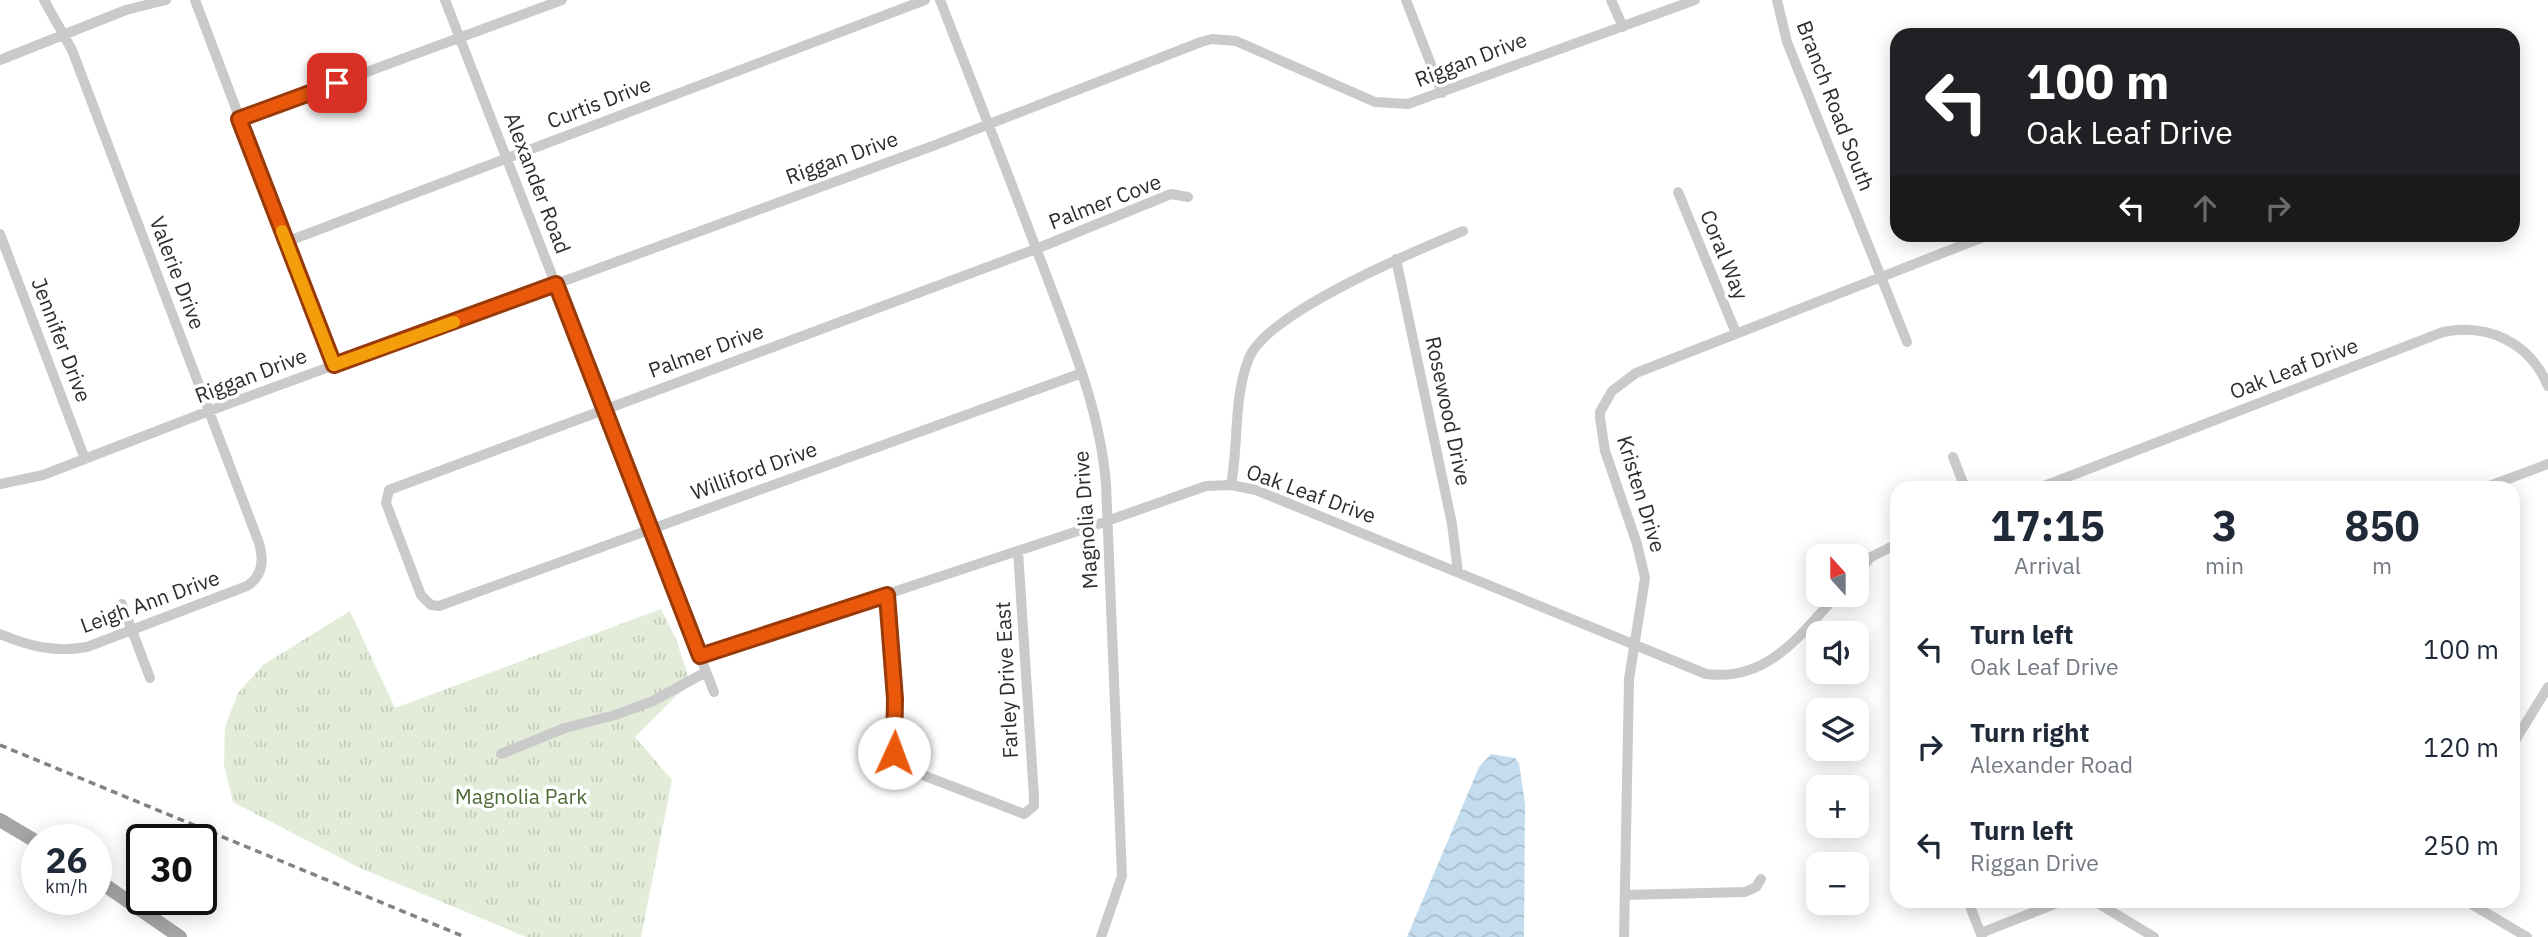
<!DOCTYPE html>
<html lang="en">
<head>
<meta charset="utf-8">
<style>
	:root { --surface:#fff; --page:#f6f6f7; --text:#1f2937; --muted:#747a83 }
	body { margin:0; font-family:"IBM Plex Sans",sans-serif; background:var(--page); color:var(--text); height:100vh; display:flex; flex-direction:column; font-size:26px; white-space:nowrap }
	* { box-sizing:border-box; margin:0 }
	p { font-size:23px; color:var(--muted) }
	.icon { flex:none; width:38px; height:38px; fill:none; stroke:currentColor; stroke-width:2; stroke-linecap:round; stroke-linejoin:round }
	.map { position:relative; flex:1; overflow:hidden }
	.sheet { position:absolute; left:1890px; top:481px; width:630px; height:427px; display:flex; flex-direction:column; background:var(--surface); border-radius:21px; box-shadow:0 4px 18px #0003 }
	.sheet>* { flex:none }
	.guide { position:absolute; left:1890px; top:28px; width:630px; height:214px; border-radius:21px; box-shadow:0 4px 18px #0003; background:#202124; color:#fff; overflow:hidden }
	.needle { width:46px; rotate:339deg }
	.buttons { position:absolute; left:1806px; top:544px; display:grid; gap:14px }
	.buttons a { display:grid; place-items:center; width:63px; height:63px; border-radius:14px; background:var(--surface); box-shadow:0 4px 18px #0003; font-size:35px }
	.speed { position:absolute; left:21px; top:824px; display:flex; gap:14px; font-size:35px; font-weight:700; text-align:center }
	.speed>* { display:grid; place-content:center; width:91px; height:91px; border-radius:50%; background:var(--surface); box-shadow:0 4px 18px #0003; line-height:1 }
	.speed small { font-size:18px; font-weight:400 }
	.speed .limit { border:4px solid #111; border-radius:10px; background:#fff; color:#111 }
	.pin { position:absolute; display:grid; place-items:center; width:60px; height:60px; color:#fff; margin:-30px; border-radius:14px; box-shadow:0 4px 10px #0006 }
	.me { position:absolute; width:77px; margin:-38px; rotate:2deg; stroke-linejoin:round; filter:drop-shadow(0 0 5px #0008) }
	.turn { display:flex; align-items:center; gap:24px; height:147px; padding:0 21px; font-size:32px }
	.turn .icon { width:91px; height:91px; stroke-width:2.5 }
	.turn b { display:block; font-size:49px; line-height:60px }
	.lanes { display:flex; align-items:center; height:66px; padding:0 21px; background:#0003; justify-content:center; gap:35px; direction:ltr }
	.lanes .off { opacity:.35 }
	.eta { display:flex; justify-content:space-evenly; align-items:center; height:119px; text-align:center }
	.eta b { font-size:42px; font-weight:800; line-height:49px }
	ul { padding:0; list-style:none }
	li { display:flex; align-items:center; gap:21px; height:98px; padding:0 21px }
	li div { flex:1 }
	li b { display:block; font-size:26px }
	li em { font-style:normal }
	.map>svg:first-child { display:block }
	.grass { fill:url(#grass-tufts) }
	.water { fill:url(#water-waves) }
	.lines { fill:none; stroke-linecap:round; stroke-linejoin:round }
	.minor { stroke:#cacaca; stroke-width:10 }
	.major { stroke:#a5a5a5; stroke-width:14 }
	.rail { stroke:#828282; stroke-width:3.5; stroke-dasharray:7 5; stroke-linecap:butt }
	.route-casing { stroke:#983908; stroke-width:18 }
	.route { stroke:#ea580c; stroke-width:12 }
	.slow { stroke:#f59e0b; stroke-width:12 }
	.labels { text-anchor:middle; stroke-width:7; stroke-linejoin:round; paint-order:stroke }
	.street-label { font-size:21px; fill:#2d2d2d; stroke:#fff }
	.park-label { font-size:21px; fill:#4f6c37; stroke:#fff }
</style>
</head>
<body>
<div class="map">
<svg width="2548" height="937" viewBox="0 0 2548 937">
	<defs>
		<pattern id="grass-tufts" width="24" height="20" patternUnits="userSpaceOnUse" patternTransform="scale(1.75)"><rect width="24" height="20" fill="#e3ecd9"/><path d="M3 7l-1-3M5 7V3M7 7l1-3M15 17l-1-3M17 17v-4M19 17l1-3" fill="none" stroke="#c3cbbb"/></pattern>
		<pattern id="water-waves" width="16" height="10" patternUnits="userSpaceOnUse" patternTransform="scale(1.75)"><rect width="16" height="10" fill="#c3ddee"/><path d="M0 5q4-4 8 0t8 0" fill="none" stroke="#a8becc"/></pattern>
	</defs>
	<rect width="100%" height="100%" fill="#fff"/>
	<path class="grass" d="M661,609L676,639L691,685L675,697L635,737L672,780L641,937H526L360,868L233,802L224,765L225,727L238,693L263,665L350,611L395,708Z"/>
	<path class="water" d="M1491,754L1515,758L1519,763L1525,804L1524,937H1407L1479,767Z"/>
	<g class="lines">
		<path class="minor" d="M195,0L333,365
			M445,0L714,692
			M940,0C975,90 1010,179 1044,269C1070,339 1100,409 1106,484L1122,876L1101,937
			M1406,0L1442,93
			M1611,0L1623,27
			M1777,0L1787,42L1907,342
			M0,60L126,10L166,0
			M239,119L562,0
			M1678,192L1736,333
			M0,234L85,459
			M286,242L925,0
			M1396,259L1452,524L1458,572
			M1082,373L439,606L431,605L421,595L386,503L389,490L1036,249L1171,194L1188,197
			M1953,457L1965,488
			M0,484L43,475L209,411L938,144L1201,42L1212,39L1236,41L1375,102L1408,104L1695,0
			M1231,485C1239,443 1233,398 1249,358C1268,312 1415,251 1463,231
			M2039,488L2443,332C2489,323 2530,343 2548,386
			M2484,488L2548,464
			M1857,573L1871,557L1897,544
			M887,595L895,699L894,748L896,759L925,776L1024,814L1034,806V797L1018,551
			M122,604L150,678
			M0,634C29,646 55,653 87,647L247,586C263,576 264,560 259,543L72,50L44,0
			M700,656L1090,527L1206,486L1231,485L1256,490L1706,674C1768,682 1800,635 1837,595
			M2513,744L2548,687
			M501,754L565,728L615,715L653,701L706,672
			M1625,895L1745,892L1756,887L1761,879
			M1968,901L1982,937
			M2094,901L2154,937
			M2466,901L2527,937
			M1981,933L2062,901
			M1624,937L1629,679L1645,578L1637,544L1605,451L1600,418V412L1612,391L1636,373L1991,234"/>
		<path class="major" d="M0,820L37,842
			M96,879L180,937"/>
		<path class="rail" d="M0,745L465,937"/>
	</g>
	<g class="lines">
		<g class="route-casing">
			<path id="route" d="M337,83L239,119L334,365L556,284L700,656L887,595L895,699L894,753"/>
		</g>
		<use href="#route" class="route"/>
		<path class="slow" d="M282,231L334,365L454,322"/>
	</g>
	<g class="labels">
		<g class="street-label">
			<text transform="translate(1471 60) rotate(-21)" y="7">Riggan Drive</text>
			<text transform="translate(599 103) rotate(-21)" y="7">Curtis Drive</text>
			<text transform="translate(1835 106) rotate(69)" y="7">Branch Road South</text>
			<text transform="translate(842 158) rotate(-20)" y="7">Riggan Drive</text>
			<text transform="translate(537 183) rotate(69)" y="7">Alexander Road</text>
			<text transform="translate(1105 202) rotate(-21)" y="7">Palmer Cove</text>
			<text transform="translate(1724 255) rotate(68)" y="7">Coral Way</text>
			<text transform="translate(177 273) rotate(69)" y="7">Valerie Drive</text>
			<text transform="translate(61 340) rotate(69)" y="7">Jennifer Drive</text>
			<text transform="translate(706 351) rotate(-20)" y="7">Palmer Drive</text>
			<text transform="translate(2294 369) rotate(-21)" y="7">Oak Leaf Drive</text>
			<text transform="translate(251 376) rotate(-21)" y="7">Riggan Drive</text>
			<text transform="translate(1448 411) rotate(78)" y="7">Rosewood Drive</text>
			<text transform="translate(754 471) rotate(-20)" y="7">Williford Drive</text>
			<text transform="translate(1311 494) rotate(20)" y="7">Oak Leaf Drive</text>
			<text transform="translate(1641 494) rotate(73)" y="7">Kristen Drive</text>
			<text transform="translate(1086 520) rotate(-94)" y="7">Magnolia Drive</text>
			<text transform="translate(150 602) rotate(-20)" y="7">Leigh Ann Drive</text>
			<text transform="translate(1007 680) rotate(-93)" y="7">Farley Drive East</text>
		</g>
		<g class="park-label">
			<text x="521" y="804">Magnolia Park</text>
		</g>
	</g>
</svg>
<div class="buttons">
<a><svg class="needle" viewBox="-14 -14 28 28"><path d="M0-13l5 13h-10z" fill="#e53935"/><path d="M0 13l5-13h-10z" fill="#747a83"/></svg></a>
<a><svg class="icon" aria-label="sound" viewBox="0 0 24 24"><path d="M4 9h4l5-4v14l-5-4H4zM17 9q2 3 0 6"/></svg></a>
<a><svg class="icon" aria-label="layers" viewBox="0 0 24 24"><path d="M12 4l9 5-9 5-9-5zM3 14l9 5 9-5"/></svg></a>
<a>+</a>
<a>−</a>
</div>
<div class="speed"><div>26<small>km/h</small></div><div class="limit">30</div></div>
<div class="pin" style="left:337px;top:83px;background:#d93025"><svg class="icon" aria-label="arrive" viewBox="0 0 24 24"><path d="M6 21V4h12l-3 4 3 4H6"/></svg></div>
<svg class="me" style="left:894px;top:753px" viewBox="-20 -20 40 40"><circle r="19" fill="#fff"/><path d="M0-13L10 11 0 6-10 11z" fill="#ea580c"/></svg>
<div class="guide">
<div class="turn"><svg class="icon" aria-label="left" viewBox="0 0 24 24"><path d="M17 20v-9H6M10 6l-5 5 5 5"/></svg><div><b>100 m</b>Oak Leaf Drive</div></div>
<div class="lanes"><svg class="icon" aria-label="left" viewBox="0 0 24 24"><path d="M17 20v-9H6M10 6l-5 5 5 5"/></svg><svg class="icon off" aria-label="ahead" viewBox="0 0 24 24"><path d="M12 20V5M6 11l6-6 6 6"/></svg><svg class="icon off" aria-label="right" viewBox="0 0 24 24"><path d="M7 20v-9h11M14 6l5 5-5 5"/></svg></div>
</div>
<section class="sheet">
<div class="eta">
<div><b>17:15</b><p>Arrival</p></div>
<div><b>3</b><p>min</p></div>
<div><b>850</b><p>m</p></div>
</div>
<ul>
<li><svg class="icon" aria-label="left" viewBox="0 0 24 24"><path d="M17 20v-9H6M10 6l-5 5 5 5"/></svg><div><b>Turn left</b><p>Oak Leaf Drive</p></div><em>100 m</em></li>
<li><svg class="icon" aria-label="right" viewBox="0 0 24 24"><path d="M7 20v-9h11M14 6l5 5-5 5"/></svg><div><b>Turn right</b><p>Alexander Road</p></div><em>120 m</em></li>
<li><svg class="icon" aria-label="left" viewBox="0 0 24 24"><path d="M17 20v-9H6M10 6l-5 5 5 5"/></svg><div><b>Turn left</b><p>Riggan Drive</p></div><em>250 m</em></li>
</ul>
</section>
</div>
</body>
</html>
